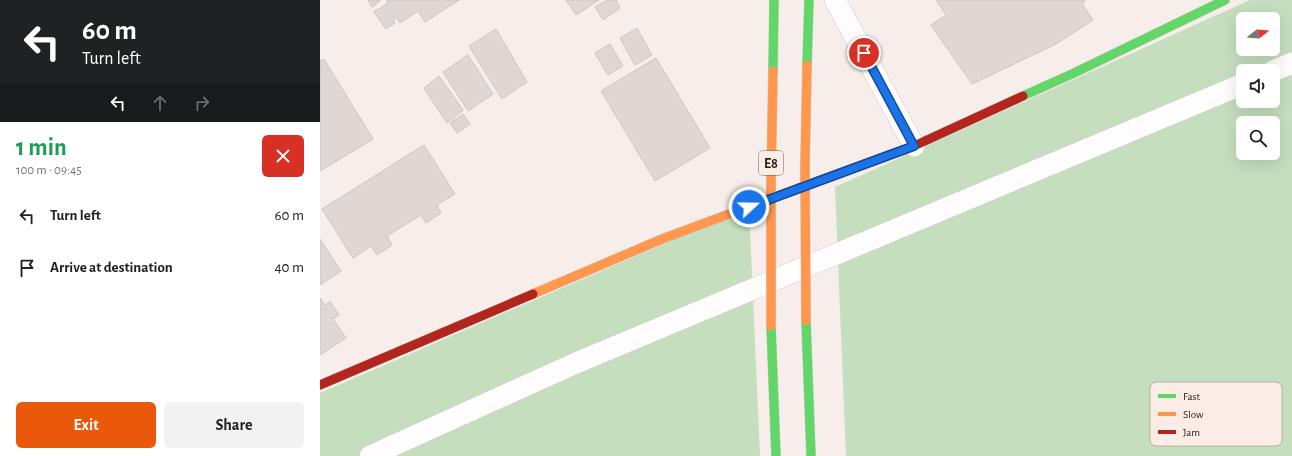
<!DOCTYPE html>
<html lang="en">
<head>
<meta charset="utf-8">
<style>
	:root { --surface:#fff; --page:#f2f2f2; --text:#202124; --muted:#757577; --accent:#ea580c }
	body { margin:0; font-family:"Alegreya Sans",sans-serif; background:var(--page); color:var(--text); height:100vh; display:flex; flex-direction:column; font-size:15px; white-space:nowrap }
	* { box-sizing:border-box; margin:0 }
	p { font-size:13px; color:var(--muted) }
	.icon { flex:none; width:22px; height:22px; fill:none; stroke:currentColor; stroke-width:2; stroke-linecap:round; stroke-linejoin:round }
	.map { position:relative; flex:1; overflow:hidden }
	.panel { display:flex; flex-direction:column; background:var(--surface); width:320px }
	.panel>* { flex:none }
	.top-card { background:#202124; color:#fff; overflow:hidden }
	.needle { width:26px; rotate:73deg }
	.controls { position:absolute; left:916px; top:12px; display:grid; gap:8px }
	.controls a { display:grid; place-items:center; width:44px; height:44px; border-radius:6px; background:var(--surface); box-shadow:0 4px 16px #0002; font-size:20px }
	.pin { position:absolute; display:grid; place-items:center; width:34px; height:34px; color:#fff; margin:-17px; border:2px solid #fff; border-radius:50%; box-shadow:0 1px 4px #0007 }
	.me { position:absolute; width:44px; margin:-22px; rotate:69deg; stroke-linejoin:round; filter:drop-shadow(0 0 3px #0008) }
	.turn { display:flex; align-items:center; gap:14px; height:84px; padding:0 16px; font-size:18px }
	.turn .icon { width:52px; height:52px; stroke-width:2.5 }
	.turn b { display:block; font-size:28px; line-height:34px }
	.lanes { display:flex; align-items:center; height:38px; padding:0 16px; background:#0003; justify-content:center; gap:20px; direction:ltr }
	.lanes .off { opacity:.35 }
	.round { display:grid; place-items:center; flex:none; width:42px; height:42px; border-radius:6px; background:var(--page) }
	.head { display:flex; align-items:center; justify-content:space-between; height:68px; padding:0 16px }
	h1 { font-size:24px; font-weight:700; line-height:30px; color:#1e9e55 }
	.cta { display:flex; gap:8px; margin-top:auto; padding:8px 16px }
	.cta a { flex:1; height:46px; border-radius:6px; background:var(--accent); color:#fff; font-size:16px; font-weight:700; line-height:46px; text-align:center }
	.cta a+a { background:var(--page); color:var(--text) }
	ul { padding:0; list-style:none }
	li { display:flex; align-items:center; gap:12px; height:52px; padding:0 16px }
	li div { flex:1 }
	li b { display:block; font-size:15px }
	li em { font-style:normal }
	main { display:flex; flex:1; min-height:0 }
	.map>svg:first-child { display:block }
	.green { fill:#c4debe; fill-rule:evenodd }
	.building { fill:#ded7d4; stroke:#cdc5c2 }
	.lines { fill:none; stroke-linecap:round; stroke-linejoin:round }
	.street-casing { stroke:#d2cac7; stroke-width:22 }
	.fast-casing { stroke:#d2cac7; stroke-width:10 }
	.slow-casing { stroke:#d2cac7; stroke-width:10 }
	.jam-casing { stroke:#d2cac7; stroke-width:10 }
	.street { stroke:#fefcfc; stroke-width:21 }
	.fast { stroke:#63d668; stroke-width:9 }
	.slow { stroke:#ff974d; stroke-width:9 }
	.jam { stroke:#b3261e; stroke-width:9 }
	.fast-bridge-casing { stroke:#d2cac7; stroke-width:10; stroke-linecap:butt }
	.slow-bridge-casing { stroke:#d2cac7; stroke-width:10; stroke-linecap:butt }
	.fast-bridge { stroke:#63d668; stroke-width:9 }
	.slow-bridge { stroke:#ff974d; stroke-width:9 }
	.route-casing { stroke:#114b97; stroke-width:10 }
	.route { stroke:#1a73e8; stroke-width:7 }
	.labels { text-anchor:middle; stroke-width:4; stroke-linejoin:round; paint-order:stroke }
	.shield { fill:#fcece6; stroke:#685d59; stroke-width:1 }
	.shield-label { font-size:14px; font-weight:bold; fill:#28201d }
	.key { fill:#fcece6; stroke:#bcafaa; stroke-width:1 }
	.key-label { font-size:11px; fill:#28201d }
</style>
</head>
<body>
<main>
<section class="panel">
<div class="top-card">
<div class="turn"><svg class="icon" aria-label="left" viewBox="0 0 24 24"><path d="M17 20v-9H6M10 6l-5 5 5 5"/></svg><div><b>60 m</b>Turn left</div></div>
<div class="lanes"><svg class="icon" aria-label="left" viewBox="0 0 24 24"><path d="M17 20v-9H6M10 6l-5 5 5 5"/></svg><svg class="icon off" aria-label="ahead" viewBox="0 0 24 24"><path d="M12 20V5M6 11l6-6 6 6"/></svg><svg class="icon off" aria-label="right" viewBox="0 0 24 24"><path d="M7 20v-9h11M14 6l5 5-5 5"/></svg></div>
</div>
<div class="head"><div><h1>1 min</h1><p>100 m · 09:45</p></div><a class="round" style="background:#d93025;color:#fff"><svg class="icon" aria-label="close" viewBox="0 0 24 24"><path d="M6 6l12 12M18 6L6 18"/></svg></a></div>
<ul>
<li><svg class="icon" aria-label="left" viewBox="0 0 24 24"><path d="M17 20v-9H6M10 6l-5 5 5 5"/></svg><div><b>Turn left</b></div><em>60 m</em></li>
<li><svg class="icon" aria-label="arrive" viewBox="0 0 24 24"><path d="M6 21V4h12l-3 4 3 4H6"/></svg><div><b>Arrive at destination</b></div><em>40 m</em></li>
</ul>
<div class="cta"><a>Exit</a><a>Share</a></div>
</section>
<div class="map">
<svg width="972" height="456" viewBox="0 0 972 456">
	<rect width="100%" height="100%" fill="#f7eeeb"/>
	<path class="green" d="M930,0H972V456H526L515,187ZM923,19H953V49H923ZM923,71H953V101H923ZM923,123H953V153H923Z
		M429,207L440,456H0V393Z"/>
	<path class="building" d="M48,0H60V1L52,7Z
		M66,0H139L105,22L98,11L80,23L76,18L73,20L75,23L66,29L54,12L68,3Z
		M246,0H279L256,15Z
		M287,0H296L300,8L283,20L275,7Z
		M616,0H764L765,2L762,4L773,20L736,44L652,84L611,25L626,15Z
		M317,28L332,55L315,65L300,38Z
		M176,29L207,82L182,99L149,46Z
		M290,44L303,66L288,75L275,53Z
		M148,55L173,94L148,111L123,72Z
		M336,58L390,148L335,181L281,91Z
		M4,59L53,139L0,171V61Z
		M119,76L143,110L127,123L104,88Z
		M143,114L150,124L137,133L130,123Z
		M104,145L135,194L117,205L121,213L106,223L101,215L67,236L72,245L57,255L51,246L33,258L2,209Z
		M0,239L21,271L0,285Z
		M0,298L5,305L10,301L19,315L13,319L26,338L0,355Z"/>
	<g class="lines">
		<g class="street-casing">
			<path id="street" d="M515,0L594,146
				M953,71L972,63
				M50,456L256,363L923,84"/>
		</g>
		<g class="fast-casing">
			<path id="fast" d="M703,96L754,73L905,0
				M486,321L491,456
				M451,326L456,456"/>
		</g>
		<g class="slow-casing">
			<path id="slow" d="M213,294L342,239L479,188"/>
		</g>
		<g class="jam-casing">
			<path id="jam" d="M479,188L594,146L703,96
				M0,385L213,294"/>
		</g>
		<use href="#street" class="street"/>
		<use href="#fast" class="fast"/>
		<use href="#slow" class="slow"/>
		<use href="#jam" class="jam"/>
		<g class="fast-bridge-casing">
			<path id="fast-bridge" d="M487,65L489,0
				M453,71L454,0"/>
		</g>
		<g class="slow-bridge-casing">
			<path id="slow-bridge" d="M486,321L485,165L487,65
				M451,326V180L453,71"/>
		</g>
		<use href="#fast-bridge" class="fast-bridge"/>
		<use href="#slow-bridge" class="slow-bridge"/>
	</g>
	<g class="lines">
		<g class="route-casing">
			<path id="route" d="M429,207L594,146L544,53"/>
		</g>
		<use href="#route" class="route"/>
	</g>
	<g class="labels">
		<rect class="shield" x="439" y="151" width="24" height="24" rx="3"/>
		<g class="shield-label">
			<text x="451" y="168">E8</text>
		</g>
	</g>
	<rect x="830" y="382" width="132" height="64" rx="6" class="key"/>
	<rect x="838" y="394" width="18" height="4" fill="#63d668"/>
	<rect x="838" y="412" width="18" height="4" fill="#ff974d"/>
	<rect x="838" y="430" width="18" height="4" fill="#b3261e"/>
	<g class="key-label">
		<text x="863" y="400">Fast</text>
		<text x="863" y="418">Slow</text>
		<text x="863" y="436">Jam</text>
	</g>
</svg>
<div class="controls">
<a><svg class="needle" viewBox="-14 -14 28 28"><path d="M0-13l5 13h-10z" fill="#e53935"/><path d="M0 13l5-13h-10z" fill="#757577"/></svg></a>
<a><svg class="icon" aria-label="sound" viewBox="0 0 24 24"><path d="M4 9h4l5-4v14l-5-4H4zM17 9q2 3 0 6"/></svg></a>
<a><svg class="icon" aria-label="search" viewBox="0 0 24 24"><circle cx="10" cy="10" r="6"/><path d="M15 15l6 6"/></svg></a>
</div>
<div class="pin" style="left:544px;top:53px;background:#d93025"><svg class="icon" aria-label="arrive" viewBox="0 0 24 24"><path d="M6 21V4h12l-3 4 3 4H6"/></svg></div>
<svg class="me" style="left:429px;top:207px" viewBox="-20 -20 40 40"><circle r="17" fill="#1a73e8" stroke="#fff" stroke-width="3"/><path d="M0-11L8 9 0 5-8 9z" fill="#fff"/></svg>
</div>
</main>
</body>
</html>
